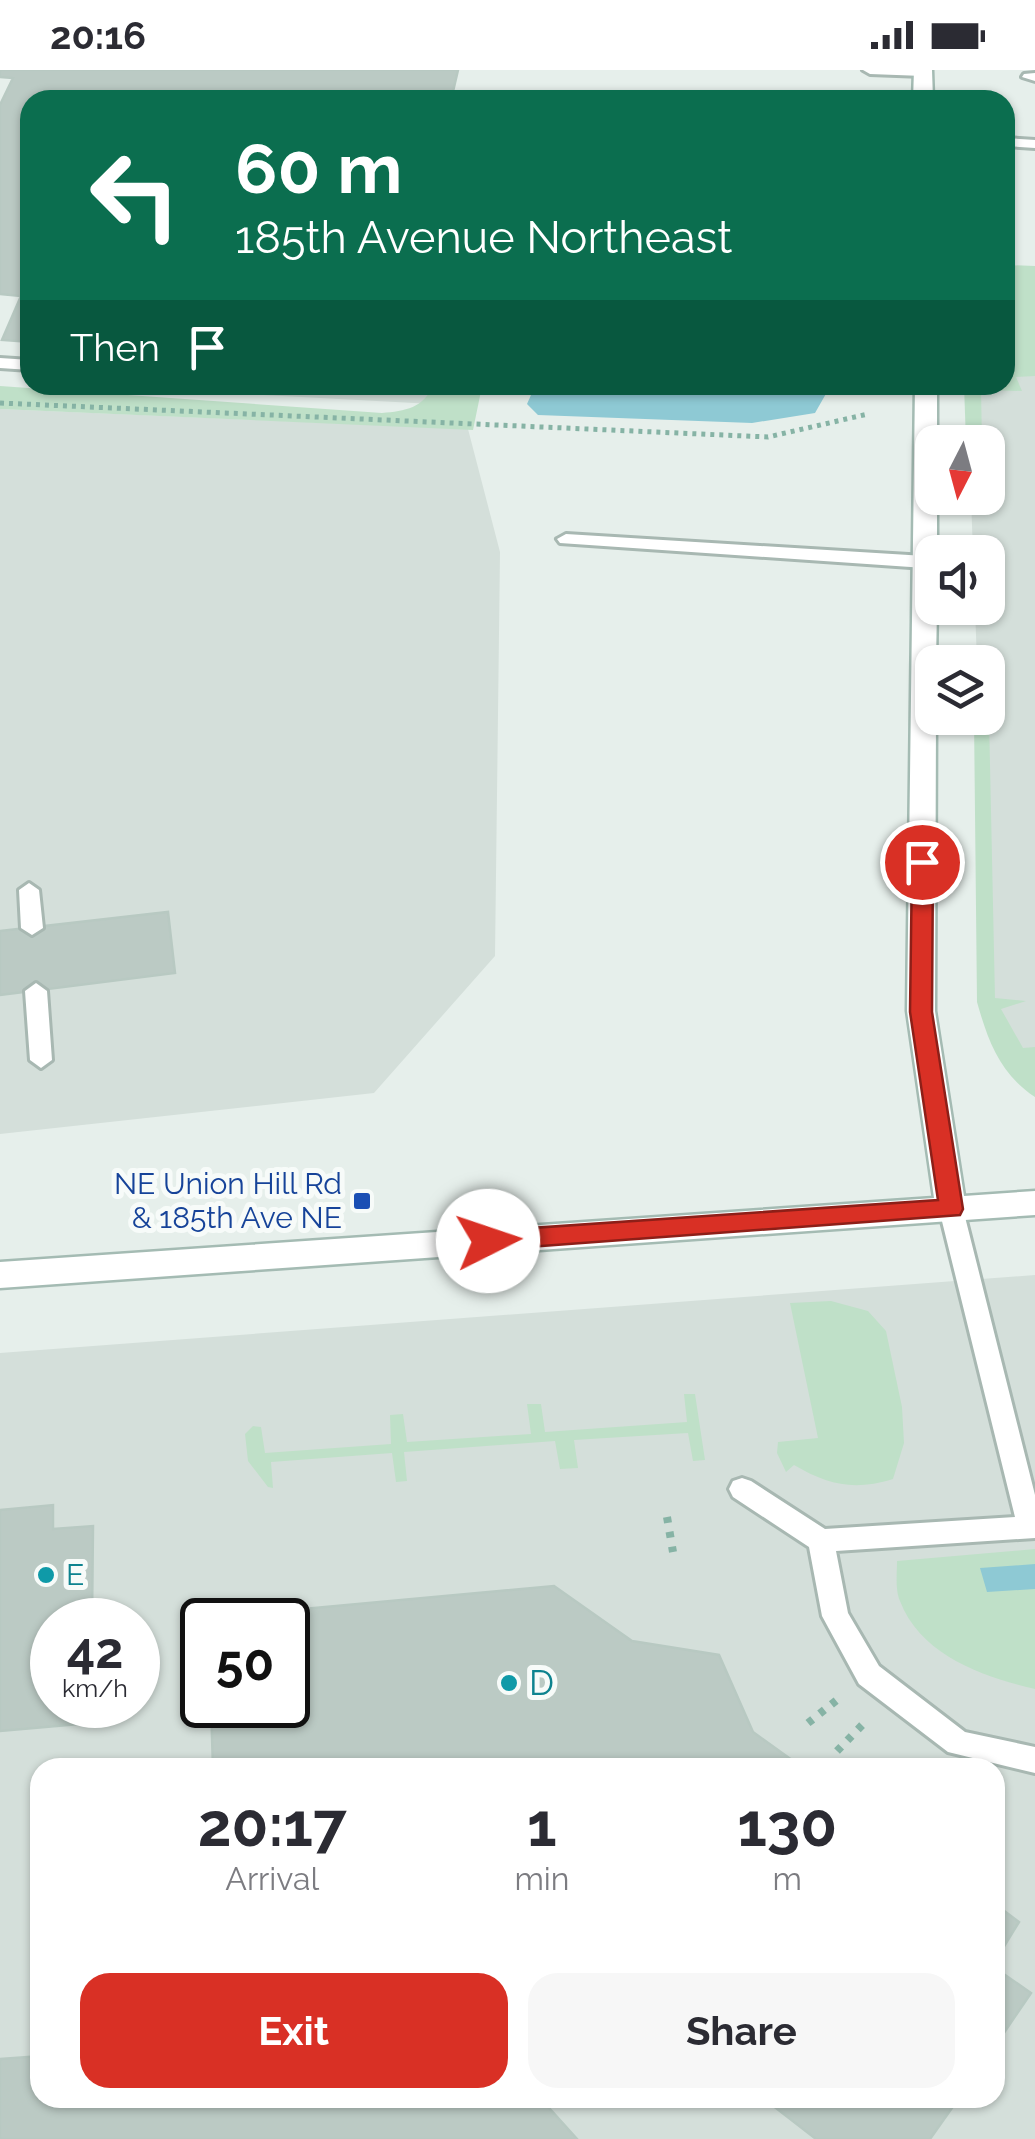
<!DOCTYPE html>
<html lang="en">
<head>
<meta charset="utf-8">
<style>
	:root { --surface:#fff; --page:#f7f7f7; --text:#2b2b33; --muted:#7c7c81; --accent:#d93025 }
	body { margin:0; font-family:Raleway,sans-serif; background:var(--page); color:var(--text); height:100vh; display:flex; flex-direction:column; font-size:38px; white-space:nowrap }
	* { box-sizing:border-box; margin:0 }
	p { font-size:32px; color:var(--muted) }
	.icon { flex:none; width:55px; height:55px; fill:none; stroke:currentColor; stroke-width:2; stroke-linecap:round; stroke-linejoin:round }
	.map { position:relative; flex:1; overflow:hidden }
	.drawer { position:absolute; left:30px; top:1688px; width:975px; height:350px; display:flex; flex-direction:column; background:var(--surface); border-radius:30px; box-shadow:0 2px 8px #0004 }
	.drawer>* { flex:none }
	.guide { position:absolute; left:20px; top:20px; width:995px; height:305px; border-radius:30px; box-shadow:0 2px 8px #0004; background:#0b6e4f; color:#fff; overflow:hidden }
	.needle { width:65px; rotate:186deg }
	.buttons { position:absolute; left:915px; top:355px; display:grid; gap:20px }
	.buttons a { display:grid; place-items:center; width:90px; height:90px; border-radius:20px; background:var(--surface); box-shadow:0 2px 8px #0004; font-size:50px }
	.speed { position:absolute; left:30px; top:1528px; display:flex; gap:20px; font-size:50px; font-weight:700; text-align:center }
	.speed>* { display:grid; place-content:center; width:130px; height:130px; border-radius:50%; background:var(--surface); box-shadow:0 2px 8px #0004; line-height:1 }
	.speed small { font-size:25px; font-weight:400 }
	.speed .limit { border:5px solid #111; border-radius:15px; background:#fff; color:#111 }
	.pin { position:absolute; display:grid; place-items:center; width:85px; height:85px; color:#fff; margin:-42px; border:5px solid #fff; border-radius:50%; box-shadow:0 2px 10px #0007 }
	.me { position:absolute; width:110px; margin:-55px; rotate:86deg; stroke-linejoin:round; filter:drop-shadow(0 0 8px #0008) }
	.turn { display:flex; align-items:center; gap:35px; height:210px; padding:0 50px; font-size:45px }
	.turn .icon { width:130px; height:130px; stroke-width:2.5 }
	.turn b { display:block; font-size:70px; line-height:85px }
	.then { display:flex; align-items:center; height:95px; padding:0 50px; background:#0003; gap:20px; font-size:38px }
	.eta { display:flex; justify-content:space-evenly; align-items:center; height:170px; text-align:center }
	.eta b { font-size:60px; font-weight:700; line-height:70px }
	.button { display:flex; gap:20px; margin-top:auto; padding:20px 50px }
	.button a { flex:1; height:115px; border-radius:30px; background:var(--accent); color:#fff; font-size:40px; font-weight:700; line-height:115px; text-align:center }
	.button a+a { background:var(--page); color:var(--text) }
	.status { display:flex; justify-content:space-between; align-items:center; height:70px; padding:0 50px; background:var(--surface); direction:ltr }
	.status svg { height:28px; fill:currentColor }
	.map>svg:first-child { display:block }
	.built { fill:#d4dfda; fill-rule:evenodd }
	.green { fill:#bfe0c8 }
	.water { fill:#8ec9d4 }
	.building { fill:#bbcac4; stroke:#b8c9c2; stroke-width:2.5 }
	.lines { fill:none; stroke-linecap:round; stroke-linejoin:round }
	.lane-casing { stroke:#a8b8b2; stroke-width:6 }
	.secondary-casing { stroke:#a4bbb3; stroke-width:5 }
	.path-far1 { stroke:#86b3a5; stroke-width:5; stroke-dasharray:4 5; stroke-linecap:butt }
	.path { stroke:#86b3a5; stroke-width:8; stroke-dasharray:6 9; stroke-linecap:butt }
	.lane { fill:#fff; fill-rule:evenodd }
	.secondary { fill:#fff; fill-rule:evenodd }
	.route { fill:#d93025; stroke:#8d1f18; stroke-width:2.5 }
	.transit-dot { fill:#1a4fb4; stroke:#f7fbf9; stroke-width:4 }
	.culture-dot { fill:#0f9aa8; stroke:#f7fbf9; stroke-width:4 }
	.labels { text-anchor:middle; stroke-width:10; stroke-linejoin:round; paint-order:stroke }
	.transit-label { font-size:30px; fill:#164399; stroke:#f7fbf9; text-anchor:end }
	.culture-label { font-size:30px; fill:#0d838f; stroke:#f7fbf9; text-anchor:start }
	.near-culture-label { font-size:35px; fill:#0d838f; stroke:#f7fbf9; text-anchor:start }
</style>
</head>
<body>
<div class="status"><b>20:16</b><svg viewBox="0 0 49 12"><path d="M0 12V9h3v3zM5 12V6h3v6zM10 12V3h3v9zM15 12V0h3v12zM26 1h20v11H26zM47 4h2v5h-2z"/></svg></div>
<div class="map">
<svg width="1035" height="2069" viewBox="0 0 1035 2069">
	<rect width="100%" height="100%" fill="#e6efeb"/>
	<path class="built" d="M1035,244V1015L989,942L988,592H977L975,538H988V482H973L971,428H988V372H969L967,315H1005Z
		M77,315H456L452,335Z
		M0,339L468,359L500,482L495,886L374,1023L0,1064Z
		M1035,1205V2069H0V1283ZM52,1550H138V1635H52ZM202,1550H288V1635H202ZM40,1698H995V2028H40Z"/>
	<path class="green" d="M1005,195L1035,196V306L1016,307L1022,321L981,320L982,372H966L964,315H1005Z
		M433,315H472L471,320L481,321L473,360L0,339V316L382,343C405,341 424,338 433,315Z
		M988,601L995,928L1026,931L1001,939L1023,978L1035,977V1027C1000,1004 988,971 977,932L974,648H988Z
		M831,1231L868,1241L886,1261L902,1337L904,1373L893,1409C854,1421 828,1415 794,1395L786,1402L777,1383L778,1372L818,1368L790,1233Z
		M684,1324H695L705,1390L693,1391L688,1363L574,1370L578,1398L560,1399L555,1371L404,1382L407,1411L396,1412L392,1383L271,1392L273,1418L268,1417L248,1391L245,1364L253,1356L261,1357L265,1383L391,1374L390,1345L403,1344L407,1372L531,1364L527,1334H541L545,1362L687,1352Z
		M1035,1479V1619C984,1607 921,1586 900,1531C895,1520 897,1503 897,1491Z"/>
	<path class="water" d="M578,315H831L815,343L752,353L538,345L527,334L531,325Z
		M1035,1494V1519L987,1522L980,1498Z"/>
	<path class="building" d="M0,0H458L451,30H30V272L2,270L21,226L0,224V35L13,8L0,7Z
		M168,842L175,903L0,925V861Z
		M53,1435V1459L93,1456L92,1550H52V1635H91L90,1653L0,1661V1440Z
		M554,1516L632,1571L719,1585L753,1662L803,1698H213L211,1635H288V1550H249L248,1544Z
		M995,1834L1019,1852L995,1891Z
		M995,1898L1031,1923L995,1976Z
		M40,1986V2028H540L577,2069H0V1989Z
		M763,2028H959L930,2069H816Z"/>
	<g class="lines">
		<g class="lane-casing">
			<path id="lane" d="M863,0H929L930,2L923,6L870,4Z
				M1035,3V11L1022,7L1024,4Z
				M1005,68L1035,70V78L1005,76Z
				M0,288L30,290V300L0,298Z
				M385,315H416C410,323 391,323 385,315Z
				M566,464L925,486L931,488L932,494L925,498L560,473L557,469Z
				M29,813L39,820L43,858L32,865L21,858L19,820Z
				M36,913L47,921L52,990L41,998L30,990L25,921Z
				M951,1130L959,1133L963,1139L1035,1425V1468L836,1481L848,1543L879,1596L965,1662L1035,1677V1703L948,1682L859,1614L822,1546L809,1477L733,1427L729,1419L733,1411L742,1408L751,1411L825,1459L1015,1447L939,1139L943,1133Z"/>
		</g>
		<g class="secondary-casing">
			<path id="secondary" d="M914,0H932L933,30H913Z
				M915,315H937V372H932V428H937V482H932V538H937L936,592H932V648H936L935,941L964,1126L1035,1121V1145L0,1218V1192L934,1128L907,941Z"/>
		</g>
		<path class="path-far1" d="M0,333L768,367L868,344"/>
		<path class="path" d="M667,1447L673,1482
			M808,1653L843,1625
			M837,1681L868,1649"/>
		<use href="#lane" class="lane"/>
		<use href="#secondary" class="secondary"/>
	</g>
	<path class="route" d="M922,784L933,792L932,942L963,1139L960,1145L488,1180L479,1177L476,1171L479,1164L488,1161L938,1130L910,942L912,792Z"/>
	<rect class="transit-dot" x="352" y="1121" width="20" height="20" rx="5"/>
	<g class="culture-dot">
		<circle cx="46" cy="1505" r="10"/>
		<circle cx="509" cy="1613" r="10"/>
	</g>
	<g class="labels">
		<g class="transit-label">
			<text x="342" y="1124">NE Union Hill Rd<tspan x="342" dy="34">&amp; 185th Ave NE</tspan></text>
		</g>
		<g class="culture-label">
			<text x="66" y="1515">E</text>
		</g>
		<g class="near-culture-label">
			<text x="529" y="1625">D</text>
		</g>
	</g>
</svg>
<div class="buttons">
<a><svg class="needle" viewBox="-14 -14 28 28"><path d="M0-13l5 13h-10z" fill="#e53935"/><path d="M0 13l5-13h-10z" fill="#7c7c81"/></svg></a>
<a><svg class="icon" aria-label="sound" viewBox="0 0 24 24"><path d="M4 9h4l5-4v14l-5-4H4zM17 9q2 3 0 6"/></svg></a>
<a><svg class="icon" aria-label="layers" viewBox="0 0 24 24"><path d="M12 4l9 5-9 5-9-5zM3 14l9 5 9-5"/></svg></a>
</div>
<div class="speed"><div>42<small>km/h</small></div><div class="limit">50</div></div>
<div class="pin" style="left:922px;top:792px;background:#d93025"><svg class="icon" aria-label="arrive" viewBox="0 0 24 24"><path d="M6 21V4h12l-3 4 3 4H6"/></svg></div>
<svg class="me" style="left:488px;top:1171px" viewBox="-20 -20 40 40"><circle r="19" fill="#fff"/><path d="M0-13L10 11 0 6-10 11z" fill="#d93025"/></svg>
<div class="guide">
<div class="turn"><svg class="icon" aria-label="left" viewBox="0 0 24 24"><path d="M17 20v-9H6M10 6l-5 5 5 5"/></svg><div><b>60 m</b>185th Avenue Northeast</div></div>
<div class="then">Then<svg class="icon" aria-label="arrive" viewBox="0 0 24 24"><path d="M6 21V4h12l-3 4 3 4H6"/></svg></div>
</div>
<section class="drawer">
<div class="eta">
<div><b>20:17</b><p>Arrival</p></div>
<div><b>1</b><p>min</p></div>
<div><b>130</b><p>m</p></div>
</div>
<div class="button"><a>Exit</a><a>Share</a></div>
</section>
</div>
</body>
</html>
